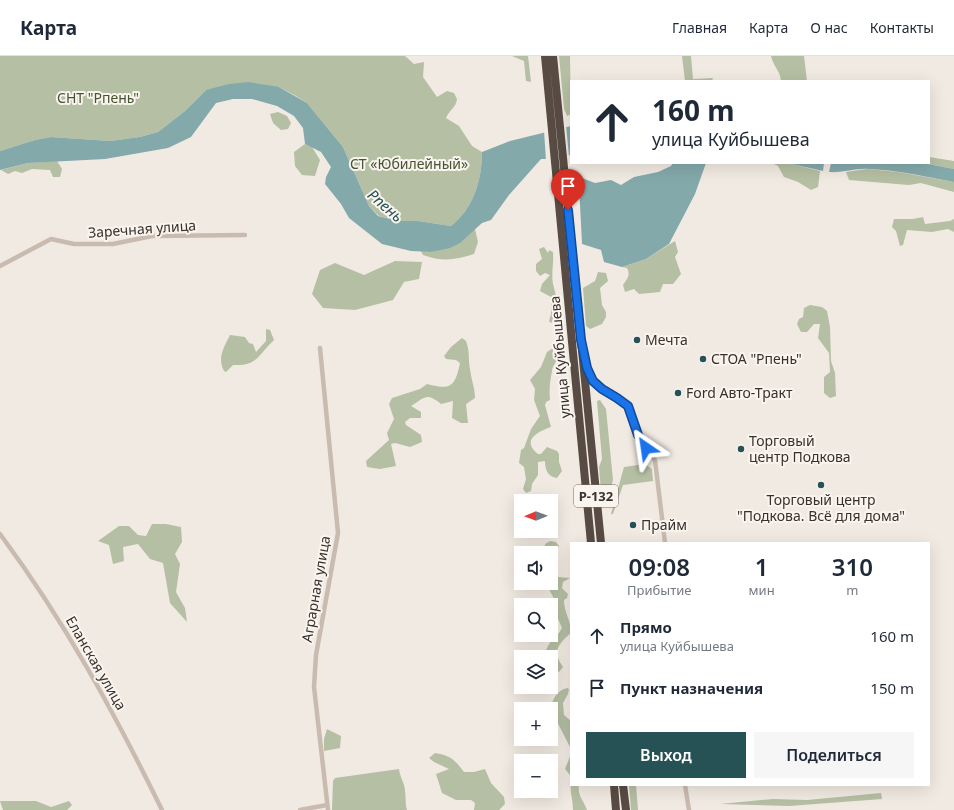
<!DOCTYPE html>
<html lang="ru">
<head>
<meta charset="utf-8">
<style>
	:root { --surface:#fff; --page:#f6f6f7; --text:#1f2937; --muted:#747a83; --line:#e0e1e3; --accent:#265256 }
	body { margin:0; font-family:"Noto Sans",sans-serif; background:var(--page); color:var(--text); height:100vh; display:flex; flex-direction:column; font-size:15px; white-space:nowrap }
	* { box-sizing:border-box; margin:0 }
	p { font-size:13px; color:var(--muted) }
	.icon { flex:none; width:22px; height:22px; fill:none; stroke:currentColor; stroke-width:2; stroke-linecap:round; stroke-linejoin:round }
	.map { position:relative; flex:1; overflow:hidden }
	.drawer { position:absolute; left:570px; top:486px; width:360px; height:244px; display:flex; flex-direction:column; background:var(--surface); border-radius:0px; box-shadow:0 4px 16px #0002 }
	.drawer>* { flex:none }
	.top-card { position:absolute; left:570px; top:24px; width:360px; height:84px; border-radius:0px; box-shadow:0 4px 16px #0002; background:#fff; color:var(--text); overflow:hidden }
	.needle { width:26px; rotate:269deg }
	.buttons { position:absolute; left:514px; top:438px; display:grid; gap:8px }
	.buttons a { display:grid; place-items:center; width:44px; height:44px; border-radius:0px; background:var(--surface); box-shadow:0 4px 16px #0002; font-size:20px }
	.pin { position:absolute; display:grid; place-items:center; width:34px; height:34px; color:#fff; margin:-41px -17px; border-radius:50% 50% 50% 0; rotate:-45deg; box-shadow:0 0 4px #0007 }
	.pin .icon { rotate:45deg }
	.me { position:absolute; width:44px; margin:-22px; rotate:328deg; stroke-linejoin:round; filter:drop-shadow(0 0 3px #0008) }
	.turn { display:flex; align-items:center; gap:14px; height:84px; padding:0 16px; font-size:18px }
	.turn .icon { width:52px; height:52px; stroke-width:2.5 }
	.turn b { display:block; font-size:28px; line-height:34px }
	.eta { display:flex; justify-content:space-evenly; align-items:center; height:68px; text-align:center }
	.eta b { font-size:24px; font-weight:600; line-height:28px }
	.cta { display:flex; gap:8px; margin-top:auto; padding:8px 16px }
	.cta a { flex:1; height:46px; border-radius:0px; background:var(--accent); color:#fff; font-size:16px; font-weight:600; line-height:46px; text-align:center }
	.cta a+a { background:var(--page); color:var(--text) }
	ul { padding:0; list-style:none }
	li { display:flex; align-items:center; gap:12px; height:52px; padding:0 16px }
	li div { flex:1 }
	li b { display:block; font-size:15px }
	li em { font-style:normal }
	header { display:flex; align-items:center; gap:24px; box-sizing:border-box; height:56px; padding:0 20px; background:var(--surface); border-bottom:1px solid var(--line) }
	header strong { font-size:19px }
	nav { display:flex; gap:22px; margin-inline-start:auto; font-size:14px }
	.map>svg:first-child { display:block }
	.green { fill:#b5bfa3 }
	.water { fill:#84a9ab }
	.pier { fill:#f1eae2 }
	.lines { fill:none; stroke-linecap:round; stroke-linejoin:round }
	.street { stroke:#c9bbaf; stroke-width:4.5 }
	.highway { stroke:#584b44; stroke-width:8 }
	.route-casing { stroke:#114b97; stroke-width:10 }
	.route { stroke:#1a73e8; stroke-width:7 }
	.poi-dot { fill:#265256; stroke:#f9f4ee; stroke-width:1.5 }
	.labels { text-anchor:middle; stroke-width:4; stroke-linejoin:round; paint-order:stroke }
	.shield { fill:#f9f4ee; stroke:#726b66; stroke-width:1 }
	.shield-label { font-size:13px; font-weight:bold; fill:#38302c }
	.park-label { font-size:14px; fill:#475433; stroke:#f9f4ee }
	.street-label { font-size:14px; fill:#38302c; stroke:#f9f4ee }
	.poi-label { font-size:14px; fill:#38302c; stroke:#f9f4ee; text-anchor:start }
	.water-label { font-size:15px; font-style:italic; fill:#265256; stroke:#f9f4ee }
</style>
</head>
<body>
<header>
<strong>Карта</strong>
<nav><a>Главная</a><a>Карта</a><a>О нас</a><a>Контакты</a></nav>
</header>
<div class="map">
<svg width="954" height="754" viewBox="0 0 954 754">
	<rect width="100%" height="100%" fill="#f1eae2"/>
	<path class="green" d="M0,0H405L414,8L424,6L423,21L437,41L447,35L454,37L457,43C456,52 449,54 446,62L459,70L472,90L482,96C482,123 474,152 451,170L418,165H399L379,160L369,150L343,91L307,47L296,40L279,31L206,34L185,55L158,76L140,81L110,85L51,81L35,84L0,95Z
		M512,0H528L531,26L526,25L524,5Z
		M559,0H570L571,58L567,60L564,53Z
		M682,0H691L693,23L713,22L712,25H685Z
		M771,0H804L807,25H781C780,14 773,10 771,0Z
		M278,56L287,60L291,67L288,73L281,74L273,67L270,58Z
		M305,88L312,91L320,104L315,120L302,119L295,110L294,96Z
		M929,101L954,105V113L923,107H929Z
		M57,105L62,113L60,121H53L50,114L32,113L22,117L15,115L8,118L1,114L28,107Z
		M772,107H787L820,115L818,131L811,134L798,126L784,121L778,110Z
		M867,113L898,116L954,126V136L921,127L909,129L849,124L846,116Z
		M923,161L925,168L950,165L954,163V176L948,173L932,176L907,174L903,189L900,190L896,175L892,171L894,163H913Z
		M475,173L478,186L474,198C454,204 443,206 423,199L421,195L431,196Z
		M675,185L678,196L675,201L681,218L673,228H663L660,236L639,238L634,233L625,236L623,229C627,223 631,219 627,212L622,211L646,203Z
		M544,191L548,197L549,194L553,196C554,207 551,218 553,228C556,241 563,257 551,267L549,265L551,258V241L540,235L542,228L550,219L545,217L540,220L536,215V208L542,203L539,193Z
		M395,205L422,206L419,223L404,226L393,244L355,254L323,252L312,238L320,214L335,207L364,219Z
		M598,216L606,217L608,225L600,232L602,249L606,256V261L602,268L590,273L586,270L583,232L595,225Z
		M810,249L822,251L827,255L830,271L831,305L835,317L836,340L830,342L824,337V321L830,316L829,297L818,282L820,268H814L807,276H801L797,268L799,263L803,261L804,252Z
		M266,273L270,274L274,284C257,300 258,310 233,309L226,316L224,315C217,302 224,291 230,279L245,281L249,287L253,288L256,296L266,285Z
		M462,282L466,285C470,295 468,303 470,313C471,323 475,332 475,342L466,348L468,367H461L452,362L453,345L441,348C427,336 425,341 411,350L421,356V362H410L405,366L406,369L421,379L422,386L410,391L395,387L391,388L396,410L380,413L367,411L366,405L389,384L387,377L394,363L389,348L392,342L420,333L427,328C450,334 455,332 460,307L456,304L446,303L444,300L451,291Z
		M553,292V298L557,303C556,307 552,311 552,315C550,325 549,334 550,344L546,346L545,349L551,371C537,376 521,384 538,398H541L547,391L557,395L559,398V406L562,415L557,422C548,421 545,414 545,405L538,406V419L532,428L531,435L526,437L523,433L526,423L524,411L519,407L521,394L524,392L531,373L540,360L534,344L535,333L530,324L541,311L547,296Z
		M600,344L606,353L613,424L606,449L602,448L599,411L602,403L597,345Z
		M645,408L652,413L653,425L623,429L613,458H611L624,411Z
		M152,468H166L181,471L182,486L175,498L180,508L176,536L185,552L187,566L170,547L163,507L150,503L138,488L123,491L124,505L113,508L109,489L98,485L119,470H129L138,479L146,480Z
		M550,485L556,486L559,490L553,502L557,509L558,521L570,522L563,526L562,532L568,538L567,542L564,544C564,557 571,564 571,577C558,588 552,596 563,611L559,616L556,614L553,607L551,606V601H540C546,596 547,591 551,585C556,580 559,578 562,572L553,551L554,543L546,527H551V497H544L545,488Z
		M567,632L569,633L568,638L563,647L564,659L571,665V720L565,713L571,698V693L550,652C554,642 556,635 567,632Z
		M327,673L341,680L340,692L324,695V683Z
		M435,697C450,699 455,704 464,716H474L485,713L491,727L504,741L505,748L499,754H474L475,747L471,744H456L442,737L436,718L449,713L434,706L429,702Z
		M399,713C400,722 405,727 405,735C406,742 405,747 407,754H332L333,725L335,722Z
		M571,723V729H579C577,739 584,745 587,754H573C573,743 569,734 571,723Z
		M629,729H636L638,754H631Z
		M881,737L882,743L789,750L720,748L773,743L807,744Z
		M0,745H36L51,751L69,745L72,749L67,754H3Z"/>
	<path class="water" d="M248,26L279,31L307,47L343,91L369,150L378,160L399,165H418L451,170C474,152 482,123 482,96L510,85L571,70V99L548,103H541L509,139L491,164L482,167L460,187L450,192L431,196L411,195L382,188L349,162L341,148L325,128L326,121L331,111L321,96L305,88L303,72L294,60L277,50L252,43H233L216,47L191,81L168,92L105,103L28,107L0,114V95L35,84L51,81L110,85L140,81L158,76L185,55L206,34L229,28Z
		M673,107H706L695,138L669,188L646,203L622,211L604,206L601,194L582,188L579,129L582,122L595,127L611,124L621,129L634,121L658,116L671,110Z
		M787,107H824L823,115Z
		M831,107H923L954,113V126C926,121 898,114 869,113C856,112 843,117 829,116Z"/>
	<path class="pier" d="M566,69L569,101L546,105L544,74Z"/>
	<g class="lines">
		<path class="street" d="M0,210L51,183L74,188H113L152,180L245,179
			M320,292L338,477L316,599L314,631L328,754
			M586,309L593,325L602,333L617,342L628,350L638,379L655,404L665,487
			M0,478C64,564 115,658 162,754
			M685,729L689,754
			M300,754L327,749"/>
		<path class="highway" d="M545,0L591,487
			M553,0L601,487
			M614,729L616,754
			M623,729L626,754"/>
	</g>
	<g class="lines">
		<g class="route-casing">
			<path id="route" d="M568,154L581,284L587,312L593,325L602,333L617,342L628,350L638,379L646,392"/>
		</g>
		<use href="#route" class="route"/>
	</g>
	<g class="poi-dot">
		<circle cx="637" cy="284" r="4"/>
		<circle cx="703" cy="303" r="4"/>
		<circle cx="678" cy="337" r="4"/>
		<circle cx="741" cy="393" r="4"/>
		<circle cx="821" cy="429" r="4"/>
		<circle cx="633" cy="469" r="4"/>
	</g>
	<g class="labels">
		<rect class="shield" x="574" y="429" width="44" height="22" rx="3"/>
		<g class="shield-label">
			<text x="596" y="445">Р-132</text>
		</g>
		<g class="park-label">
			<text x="98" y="47">СНТ "Рпень"</text>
			<text x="409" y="113">СТ «Юбилейный»</text>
		</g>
		<g class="street-label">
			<text transform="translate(142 173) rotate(-4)" y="5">Заречная улица</text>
			<text transform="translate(560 301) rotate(-95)" y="5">улица Куйбышева</text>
			<text transform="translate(316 533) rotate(-80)" y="5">Аграрная улица</text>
			<text transform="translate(96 607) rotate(60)" y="5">Еланская улица</text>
		</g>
		<g class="poi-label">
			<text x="645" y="289">Мечта</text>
			<text x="711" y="308">СТОА "Рпень"</text>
			<text x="686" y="342">Ford Авто-Тракт</text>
			<text x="749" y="390">Торговый<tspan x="749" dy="16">центр Подкова</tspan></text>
			<text x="821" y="449" text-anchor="middle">Торговый центр<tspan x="821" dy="16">"Подкова. Всё для дома"</tspan></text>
			<text x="641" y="474">Прайм</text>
		</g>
		<g class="water-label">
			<text transform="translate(385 150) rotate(41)" y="5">Рпень</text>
		</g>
	</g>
</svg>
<div class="buttons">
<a><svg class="needle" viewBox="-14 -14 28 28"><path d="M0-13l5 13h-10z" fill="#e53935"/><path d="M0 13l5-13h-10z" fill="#747a83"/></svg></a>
<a><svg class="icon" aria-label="sound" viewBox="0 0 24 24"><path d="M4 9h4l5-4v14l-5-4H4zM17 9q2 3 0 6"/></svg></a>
<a><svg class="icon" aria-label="search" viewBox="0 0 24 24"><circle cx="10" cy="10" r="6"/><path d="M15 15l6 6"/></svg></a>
<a><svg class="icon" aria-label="layers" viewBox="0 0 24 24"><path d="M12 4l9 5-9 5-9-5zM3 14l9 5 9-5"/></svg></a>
<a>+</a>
<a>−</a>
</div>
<div class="pin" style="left:568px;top:154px;background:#d93025"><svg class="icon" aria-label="arrive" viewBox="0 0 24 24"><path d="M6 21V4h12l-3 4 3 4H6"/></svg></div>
<svg class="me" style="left:646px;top:392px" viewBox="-20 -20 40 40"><path d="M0-17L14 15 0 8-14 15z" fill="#1a73e8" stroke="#fff" stroke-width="4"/></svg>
<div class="top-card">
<div class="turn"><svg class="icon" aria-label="ahead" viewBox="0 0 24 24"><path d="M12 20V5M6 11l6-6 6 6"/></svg><div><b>160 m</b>улица Куйбышева</div></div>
</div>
<section class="drawer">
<div class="eta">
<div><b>09:08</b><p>Прибытие</p></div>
<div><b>1</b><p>мин</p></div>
<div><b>310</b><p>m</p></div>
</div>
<ul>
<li><svg class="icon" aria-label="ahead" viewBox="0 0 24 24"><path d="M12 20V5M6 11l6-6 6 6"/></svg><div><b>Прямо</b><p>улица Куйбышева</p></div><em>160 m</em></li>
<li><svg class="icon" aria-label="arrive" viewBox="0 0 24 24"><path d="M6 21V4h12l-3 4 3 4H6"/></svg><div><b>Пункт назначения</b></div><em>150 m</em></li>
</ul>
<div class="cta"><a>Выход</a><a>Поделиться</a></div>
</section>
</div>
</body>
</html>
